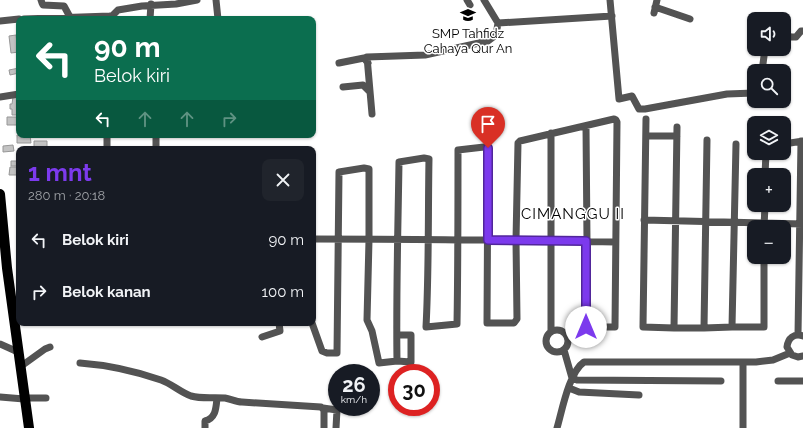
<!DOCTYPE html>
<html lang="id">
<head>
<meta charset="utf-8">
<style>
	:root { --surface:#171b24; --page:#20242c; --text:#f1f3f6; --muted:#9ea1a6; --accent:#7c3aed }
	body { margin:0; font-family:Raleway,sans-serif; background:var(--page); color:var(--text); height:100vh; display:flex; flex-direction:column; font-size:15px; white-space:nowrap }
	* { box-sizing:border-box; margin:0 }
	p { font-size:13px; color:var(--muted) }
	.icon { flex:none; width:22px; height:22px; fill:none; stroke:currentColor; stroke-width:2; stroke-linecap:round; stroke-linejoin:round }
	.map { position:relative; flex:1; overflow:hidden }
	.sheet { position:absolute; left:16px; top:146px; width:300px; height:180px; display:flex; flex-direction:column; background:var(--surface); border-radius:8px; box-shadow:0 1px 3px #0004 }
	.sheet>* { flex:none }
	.top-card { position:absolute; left:16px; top:16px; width:300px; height:122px; border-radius:8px; box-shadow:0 1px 3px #0004; background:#0b6e4f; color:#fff; overflow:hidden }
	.controls { position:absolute; left:747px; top:12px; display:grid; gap:8px }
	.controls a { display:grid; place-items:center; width:44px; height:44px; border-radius:8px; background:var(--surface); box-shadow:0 1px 3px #0004; font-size:20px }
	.speed { position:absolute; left:328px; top:364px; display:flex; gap:8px; font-size:20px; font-weight:700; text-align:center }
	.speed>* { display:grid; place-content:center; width:52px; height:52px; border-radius:50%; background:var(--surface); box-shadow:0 1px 3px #0004; line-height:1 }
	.speed small { font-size:10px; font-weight:400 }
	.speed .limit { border:6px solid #d22; background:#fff; color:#111 }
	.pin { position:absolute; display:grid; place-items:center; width:34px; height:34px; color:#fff; margin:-41px -17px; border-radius:50% 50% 50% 0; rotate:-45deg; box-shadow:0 0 4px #0007 }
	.pin .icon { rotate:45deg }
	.me { position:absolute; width:44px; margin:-22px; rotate:0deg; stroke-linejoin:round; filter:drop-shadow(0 0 3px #0008) }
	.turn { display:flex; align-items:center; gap:14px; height:84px; padding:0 12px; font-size:18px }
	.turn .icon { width:52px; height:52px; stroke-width:2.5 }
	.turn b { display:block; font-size:28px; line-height:34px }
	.lanes { display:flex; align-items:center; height:38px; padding:0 12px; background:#0003; justify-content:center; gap:20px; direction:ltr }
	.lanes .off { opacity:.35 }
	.round { display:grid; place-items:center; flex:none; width:42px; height:42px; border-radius:8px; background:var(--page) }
	.overview { display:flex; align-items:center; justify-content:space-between; height:68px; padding:0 12px }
	h1 { font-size:24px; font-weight:700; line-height:30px; color:var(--accent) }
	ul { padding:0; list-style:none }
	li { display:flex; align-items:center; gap:12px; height:52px; padding:0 12px }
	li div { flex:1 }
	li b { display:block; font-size:15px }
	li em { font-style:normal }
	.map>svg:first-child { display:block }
	.building { fill:#c3c3c3; stroke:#979797 }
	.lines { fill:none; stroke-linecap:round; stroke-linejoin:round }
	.minor { stroke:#535353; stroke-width:7 }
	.highway { stroke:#000; stroke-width:10 }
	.route-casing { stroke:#51269a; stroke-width:10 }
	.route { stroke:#7c3aed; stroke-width:7 }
	.labels { text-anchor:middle; stroke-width:3; stroke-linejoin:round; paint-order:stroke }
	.poi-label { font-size:13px; fill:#000; stroke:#fff }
	.quarter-label { font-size:15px; letter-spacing:1px; fill:#000; stroke:#fff }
</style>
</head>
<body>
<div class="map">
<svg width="803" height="428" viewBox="0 0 803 428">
	<rect width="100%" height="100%" fill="#fff"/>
	<path class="building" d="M16,35L17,43L19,42V52L11,53L9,36Z
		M19,68V73L10,75L9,70Z
		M13,97H19V115H12V109H10V104H12Z
		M7,117H19V125H7Z
		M17,135H30L31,143H17Z
		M34,141H47V147H34Z
		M13,145L14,151L3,152V146Z
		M11,161H19V166H11Z
		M10,167H19V175H9Z"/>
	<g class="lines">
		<path class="minor" d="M41,0L42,3L43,5L64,6L70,17
			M216,0L218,19
			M467,0L470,5
			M484,0L498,23
			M610,0L619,99L632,96L639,109H645L727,94L754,93
			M655,7L690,19
			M654,13L657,0
			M24,19L110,16L113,15L118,10L142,6L176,4L197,0
			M150,19L151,4
			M0,21L19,19
			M784,34L791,37H796L801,31H803
			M339,63L364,58L368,63
			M762,71L765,49
			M343,87L363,85L369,91
			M0,97L19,94
			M372,114L367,57L425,55L488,41L496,35L498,23L612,16
			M646,119L643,327L674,328
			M586,126L587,241V244L586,327H615L617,122L616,120L614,119L520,141L518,143L516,240L615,242
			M677,127L674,328H704
			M107,135V149
			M156,135V149
			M646,136H677
			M707,140L704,328L732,327
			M736,144L732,327H764V257
			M784,144L803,141
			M765,175L766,153
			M644,220L802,224
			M764,227L765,205
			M313,239C361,239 410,239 458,240H516L517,319L514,323H487L488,148L484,147L458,150C458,208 458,266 457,324L426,327C429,271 428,215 429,159L424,158L399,162C398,228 396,295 397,361
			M312,323L322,351L327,353H337L339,172L364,168L369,169V240L367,320L372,331L379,363L397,361L411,362V335H397
			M546 341a11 11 0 1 1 22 0a11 11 0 1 1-22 0Z
			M551,331V133
			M798,335L801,141
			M803,336C794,333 788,338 787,347L792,355L798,357L803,356
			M262,337L280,331L279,323
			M0,344L18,352
			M564,350L572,378L577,380L721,381
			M80,363C107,365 135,371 161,380C172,384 180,392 191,396C202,399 213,397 225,398C231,399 236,402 242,402L321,407L324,410V428
			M20,367L45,349L50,347
			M778,381H803
			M569,388L579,392L639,395
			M0,397L24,399
			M24,398H46
			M323,408L337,410L336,428
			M205,428V421C216,418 216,408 217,398
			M557,428C562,411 569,372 584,362H756L773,360L790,353
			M743,428V362"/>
		<path class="highway" d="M0,194L7,268L29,428"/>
	</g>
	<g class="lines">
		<g class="route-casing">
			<path id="route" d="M488,148V240L586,241V327"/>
		</g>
		<use href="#route" class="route"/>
	</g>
	<defs>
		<g id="school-bare" transform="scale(1.2)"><path d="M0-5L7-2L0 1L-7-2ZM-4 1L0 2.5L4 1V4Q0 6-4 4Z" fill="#000" stroke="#fff" stroke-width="2.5" paint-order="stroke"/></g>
	</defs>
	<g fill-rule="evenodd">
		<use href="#school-bare" x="468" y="15"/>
	</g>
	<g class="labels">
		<g class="poi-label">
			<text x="468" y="38">SMP Tahfidz<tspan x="468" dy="15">Cahaya Qur An</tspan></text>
		</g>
		<g class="quarter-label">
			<text x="573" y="219">CIMANGGU II</text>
		</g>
	</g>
</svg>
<div class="controls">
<a><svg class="icon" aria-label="sound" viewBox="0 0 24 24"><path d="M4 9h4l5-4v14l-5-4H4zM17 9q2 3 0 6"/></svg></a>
<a><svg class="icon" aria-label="search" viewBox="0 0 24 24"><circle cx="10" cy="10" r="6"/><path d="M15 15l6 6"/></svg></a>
<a><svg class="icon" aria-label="layers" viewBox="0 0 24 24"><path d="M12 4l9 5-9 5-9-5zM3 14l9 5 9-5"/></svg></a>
<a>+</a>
<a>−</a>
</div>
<div class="speed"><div>26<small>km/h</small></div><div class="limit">30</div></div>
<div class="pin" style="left:488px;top:148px;background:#d93025"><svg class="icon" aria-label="arrive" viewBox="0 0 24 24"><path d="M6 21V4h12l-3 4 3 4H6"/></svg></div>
<svg class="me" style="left:586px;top:327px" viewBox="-20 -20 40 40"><circle r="19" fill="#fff"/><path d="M0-13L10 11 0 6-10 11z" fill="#7c3aed"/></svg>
<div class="top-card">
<div class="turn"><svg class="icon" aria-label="left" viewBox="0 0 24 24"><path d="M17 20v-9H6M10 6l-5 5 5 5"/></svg><div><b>90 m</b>Belok kiri</div></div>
<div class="lanes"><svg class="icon" aria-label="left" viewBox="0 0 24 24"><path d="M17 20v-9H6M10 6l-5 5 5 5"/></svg><svg class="icon off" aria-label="ahead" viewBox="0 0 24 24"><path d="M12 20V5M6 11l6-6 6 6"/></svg><svg class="icon off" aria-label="ahead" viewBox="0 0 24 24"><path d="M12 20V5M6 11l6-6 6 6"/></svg><svg class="icon off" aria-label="right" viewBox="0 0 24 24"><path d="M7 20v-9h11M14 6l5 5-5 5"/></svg></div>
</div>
<section class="sheet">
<div class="overview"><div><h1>1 mnt</h1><p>280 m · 20:18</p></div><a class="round"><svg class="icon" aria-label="close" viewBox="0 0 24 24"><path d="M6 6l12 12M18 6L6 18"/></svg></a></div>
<ul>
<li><svg class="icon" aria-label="left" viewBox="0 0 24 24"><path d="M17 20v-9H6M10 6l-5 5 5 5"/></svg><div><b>Belok kiri</b></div><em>90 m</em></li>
<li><svg class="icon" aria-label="right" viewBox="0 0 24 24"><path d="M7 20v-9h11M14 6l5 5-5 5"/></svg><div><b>Belok kanan</b></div><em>100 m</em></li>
</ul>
</section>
</div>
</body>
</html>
